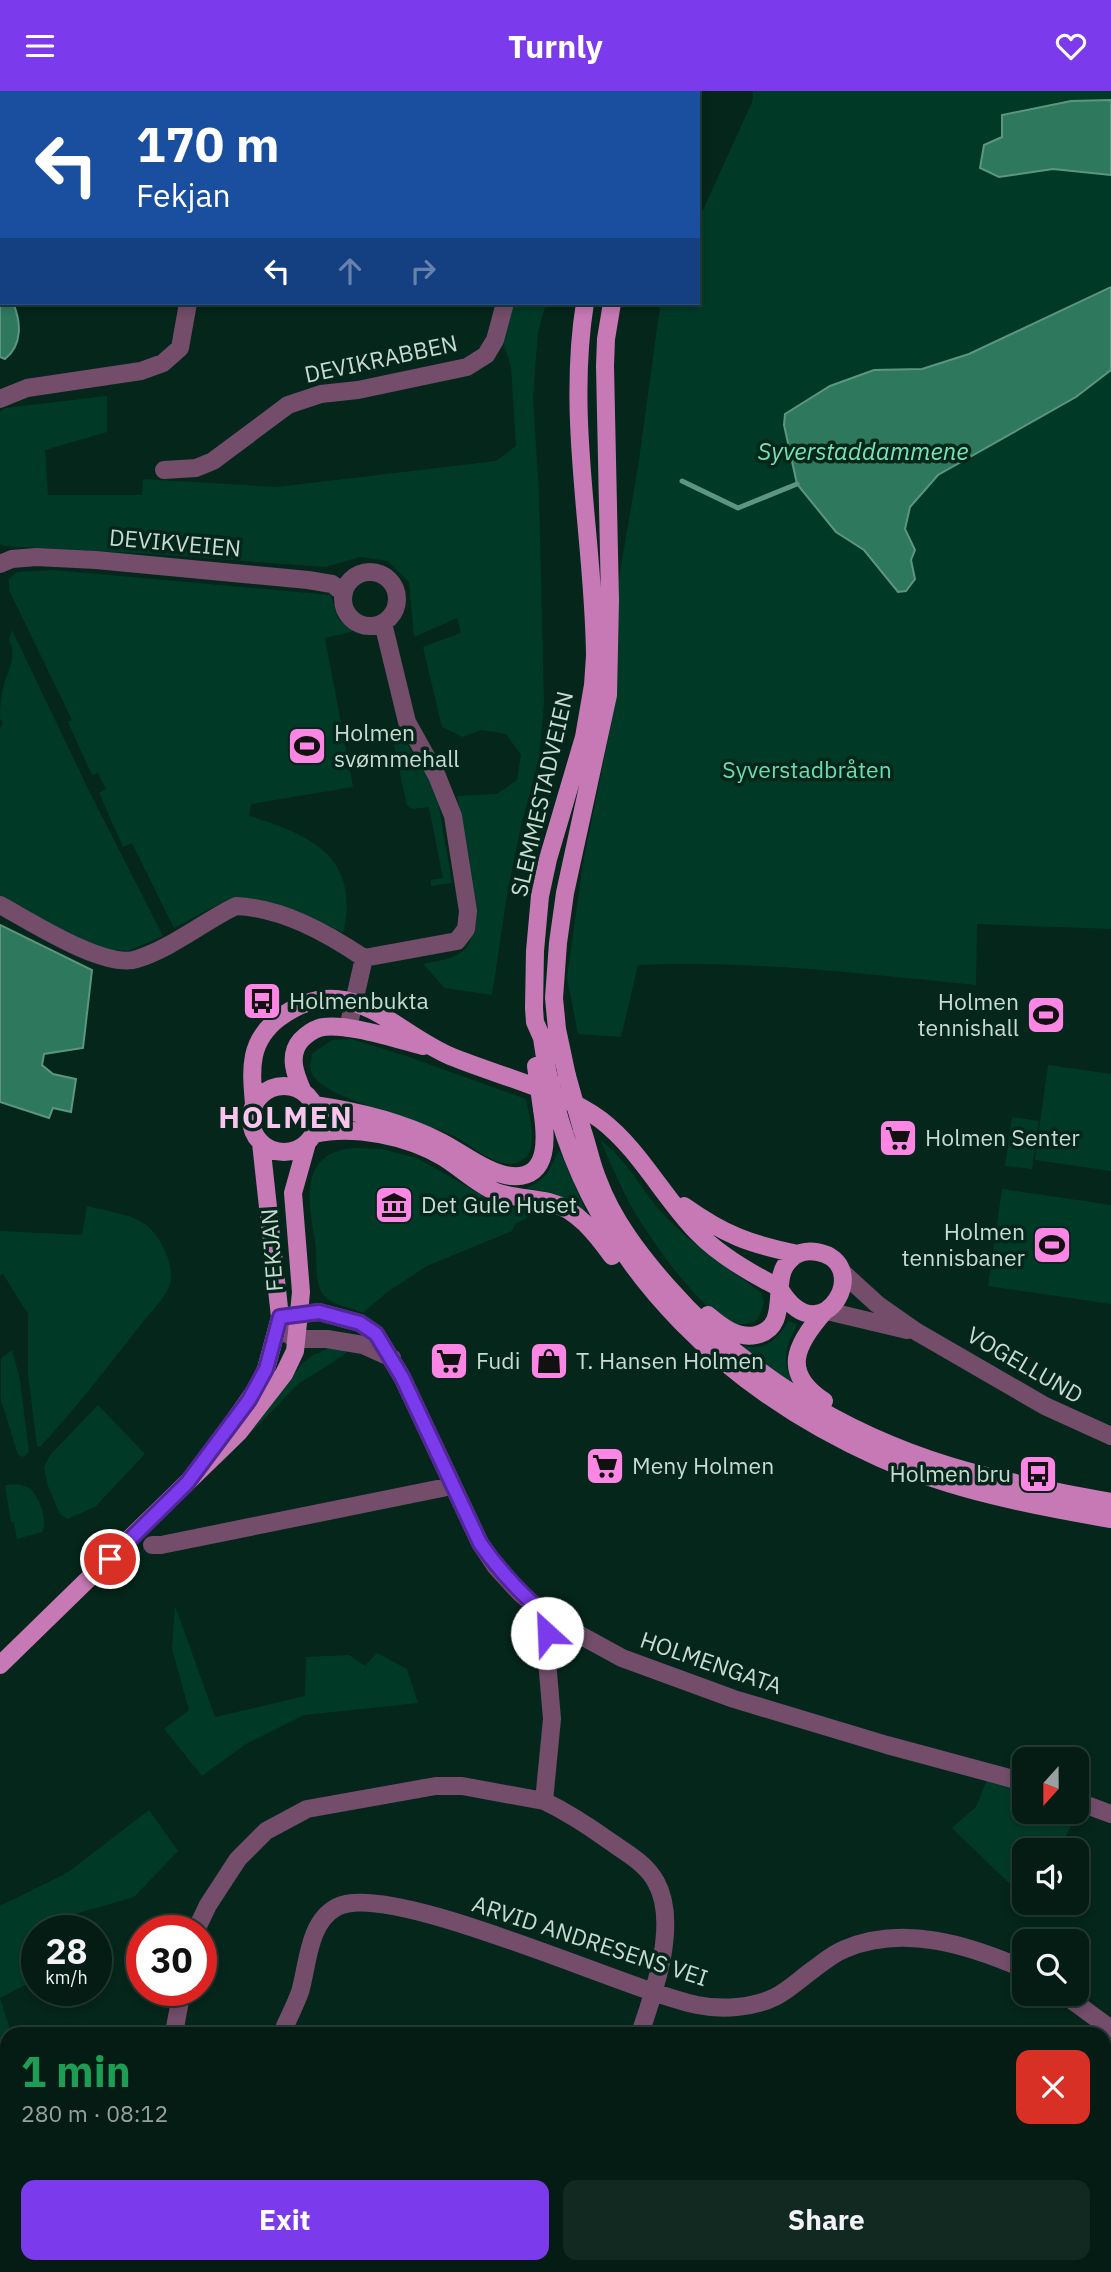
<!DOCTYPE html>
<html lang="en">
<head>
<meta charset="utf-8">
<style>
	:root { --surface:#041c14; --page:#122922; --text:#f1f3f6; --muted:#97a1a0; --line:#253a34; --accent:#7c3aed }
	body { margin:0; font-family:"IBM Plex Sans",sans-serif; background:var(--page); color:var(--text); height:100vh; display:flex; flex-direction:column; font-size:26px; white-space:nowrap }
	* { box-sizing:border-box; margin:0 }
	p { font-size:23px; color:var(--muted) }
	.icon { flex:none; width:38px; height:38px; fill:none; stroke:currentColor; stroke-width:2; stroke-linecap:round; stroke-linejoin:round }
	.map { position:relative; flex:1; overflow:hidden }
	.side { position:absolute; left:0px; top:1936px; width:1111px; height:247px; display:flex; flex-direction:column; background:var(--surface); border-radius:21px 21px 0 0; box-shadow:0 4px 10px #0003,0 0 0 2px var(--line) }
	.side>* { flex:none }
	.hud { position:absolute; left:0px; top:0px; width:700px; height:214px; box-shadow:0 4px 10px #0003,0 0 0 2px var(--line); background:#1a4fa0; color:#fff; overflow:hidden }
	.needle { width:46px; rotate:201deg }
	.fabs { position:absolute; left:1012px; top:1656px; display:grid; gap:14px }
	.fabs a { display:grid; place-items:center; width:77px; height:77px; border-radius:14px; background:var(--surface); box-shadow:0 4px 10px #0003,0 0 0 2px var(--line); font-size:35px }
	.speed { position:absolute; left:21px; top:1824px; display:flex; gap:14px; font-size:35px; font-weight:700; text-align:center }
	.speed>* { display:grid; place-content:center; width:91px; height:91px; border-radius:50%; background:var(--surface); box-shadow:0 4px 10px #0003,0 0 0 2px var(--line); line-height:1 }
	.speed small { font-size:18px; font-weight:400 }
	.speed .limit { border:10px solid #d22; background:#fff; color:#111 }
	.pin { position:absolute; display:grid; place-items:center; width:60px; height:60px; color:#fff; margin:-30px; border:4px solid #fff; border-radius:50%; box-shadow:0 2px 7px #0007 }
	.me { position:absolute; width:77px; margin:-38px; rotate:335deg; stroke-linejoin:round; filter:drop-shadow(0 0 5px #0008) }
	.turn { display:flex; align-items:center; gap:24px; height:147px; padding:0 21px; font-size:32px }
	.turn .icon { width:91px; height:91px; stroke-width:2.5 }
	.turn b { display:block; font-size:49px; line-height:60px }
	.lanes { display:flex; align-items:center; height:66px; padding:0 21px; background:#0003; justify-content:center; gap:35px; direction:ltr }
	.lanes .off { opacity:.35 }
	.round { display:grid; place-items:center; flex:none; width:74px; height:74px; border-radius:14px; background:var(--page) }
	.headline { display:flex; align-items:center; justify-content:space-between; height:119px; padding:0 21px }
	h1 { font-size:42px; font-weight:700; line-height:52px; color:#1e9e55 }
	.primary-button { display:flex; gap:14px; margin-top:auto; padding:14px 21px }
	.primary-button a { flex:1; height:80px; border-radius:14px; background:var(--accent); color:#fff; font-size:28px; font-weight:700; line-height:80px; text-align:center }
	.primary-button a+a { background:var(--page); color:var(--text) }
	header { display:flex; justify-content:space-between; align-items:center; height:91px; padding:0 21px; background:var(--accent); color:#fff; font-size:32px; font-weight:700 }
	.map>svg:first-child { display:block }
	.green { fill:#003a27 }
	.water { fill:#2e795d; stroke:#5c9680; stroke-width:2 }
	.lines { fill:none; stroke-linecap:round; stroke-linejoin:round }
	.stream { stroke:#5c9680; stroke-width:5 }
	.minor { stroke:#734d6a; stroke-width:18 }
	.major { stroke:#c779b6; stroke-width:18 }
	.major-bridge { stroke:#c779b6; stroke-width:18 }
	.route-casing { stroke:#51269a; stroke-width:18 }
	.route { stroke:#7c3aed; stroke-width:12 }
	.labels { text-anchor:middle; stroke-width:7; stroke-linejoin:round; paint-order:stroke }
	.street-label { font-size:23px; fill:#c9dad2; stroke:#05261a }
	.poi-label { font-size:23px; fill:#c9dad2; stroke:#05261a; text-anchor:start }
	.park-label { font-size:23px; fill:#71dab0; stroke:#05261a }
	.water-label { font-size:24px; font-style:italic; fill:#79e3b8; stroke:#05261a }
	.district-label { font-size:30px; font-weight:bold; letter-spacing:2px; fill:#fac4ec; stroke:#05261a }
</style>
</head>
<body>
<header><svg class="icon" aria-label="menu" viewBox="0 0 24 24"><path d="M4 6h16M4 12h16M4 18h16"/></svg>Turnly<svg class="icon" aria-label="heart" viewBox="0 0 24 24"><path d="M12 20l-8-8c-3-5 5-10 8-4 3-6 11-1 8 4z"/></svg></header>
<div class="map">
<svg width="1111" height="2181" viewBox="0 0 1111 2181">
	<rect width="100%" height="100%" fill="#05261a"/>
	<path class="green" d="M753,0H1111V9L1071,10L1002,46L999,86L1053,78L1111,84V196L969,263L922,278L874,279L836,441L864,459L898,501L915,488L911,469L915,459L905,438L911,416L938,384L1076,307L1111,279V838L977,833L976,894C864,883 751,869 638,874L621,946L578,943L567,887L583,772L615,614L617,499L639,369L660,216L662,212H698V130L753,9Z
		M511,212H546L538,241L533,305L539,404L544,613L539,667L521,735L508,798L492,904L445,897L423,873C456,866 469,867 476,830L457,705L497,703L517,689L521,664L506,643L481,639L463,646L442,636L423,556L461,542L457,527L414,546L409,491L388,470L360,466L325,476L152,463L4,455L0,452V321L5,317L107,305V341L45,359L48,404H142L143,388L277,396L496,370L516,355L511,276L503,250Z
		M53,479L331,504L338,528L355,540L325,547L353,696L251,713L249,725C311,744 361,766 343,842C321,830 258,802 234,808C218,812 190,829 174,837L132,752L123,756L99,702L106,698L98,682L92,684L68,631L72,629L9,499V488L17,481Z
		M12,539L90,702L163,845L128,860L99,858L0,807V638L3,631L0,628C0,616 1,605 4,593C9,577 17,565 9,549Z
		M401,644L431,689L437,704L452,792L431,795V789L443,787L429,716L412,718L407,715L392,645Z
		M351,948L406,965L526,1008C529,1025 540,1058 522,1069C501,1083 472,1054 454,1045C426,1031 324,1008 312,983C309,976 311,970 312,963L332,949Z
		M1048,974L1111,983V1080L1035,1069Z
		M1012,1026L1039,1030L1032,1078L1005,1075Z
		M600,1049C627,1068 641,1099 663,1123C692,1154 728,1176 761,1202L764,1212L758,1228C752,1231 745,1234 737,1233C705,1228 652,1150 635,1122C622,1099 611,1073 600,1049Z
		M353,1057L382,1058L417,1067L496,1112L528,1119L527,1127L515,1133L512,1140L427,1175L386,1202L363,1222C350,1215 328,1215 321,1200C315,1188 317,1170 316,1157C310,1115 295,1063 353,1057Z
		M559,1059L586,1120L551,1102L526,1097C549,1087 549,1079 559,1059Z
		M1002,1098L1111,1114V1213L988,1195Z
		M87,1115C105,1120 128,1122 143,1132C160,1142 175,1174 170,1193C166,1207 150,1221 142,1232C109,1274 76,1317 40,1356L37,1355L28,1283V1223L3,1183L0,1185V1140L82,1144Z
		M789,1230L796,1233V1236C785,1256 781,1273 794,1293L792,1295L742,1255C768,1260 776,1248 789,1230Z
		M329,1257L349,1258L344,1264L298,1293L218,1376L302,1273L313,1264Z
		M12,1259L20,1289L29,1361L24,1366L18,1364L1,1309V1267Z
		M98,1314L145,1363L95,1416L67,1428L60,1423L48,1395L44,1376L51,1363Z
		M19,1393C22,1395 27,1395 30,1398C39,1405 49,1431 42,1441L17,1448L14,1431H11L5,1394Z
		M175,1515L215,1626L305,1605L306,1566L349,1564L365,1575L377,1562L407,1578L418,1612L304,1624L246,1653L202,1685L164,1638L189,1619L172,1558Z
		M987,1689L1024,1699V1720H1071L1076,1723L1060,1759H1024V1785L1013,1796L952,1737L976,1716Z
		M149,1719L178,1760L134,1806L61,1827L63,1839H37V1888L0,1907L11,1942H7L6,1983L0,1974V1815L67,1782Z
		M1104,2112L1111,2142V2181H1068L1067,2175H1104Z"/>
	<path class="water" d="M1111,9V84L1053,78L999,86L980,77L984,54L1002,46V24L1071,10Z
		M0,150L2,212H13C21,230 23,254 5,268L0,266Z
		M1111,196V279L1076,306L938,384L910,416L905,438L915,459L911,469L915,488L906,500L898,501L864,459L836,441L797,393L784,334L785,323L830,295L874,279L922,278L969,263Z
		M0,834L92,879L83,957L44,963L42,974L53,983L76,988L71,1021L53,1017L49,1027L0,1011Z"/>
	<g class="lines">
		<path class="stream" d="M682,390L738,417L797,393"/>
		<path class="minor" d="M559,2L560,0
			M0,308L27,297L141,280L163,272L180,257L188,212
			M164,379L196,377L213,370L288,314L321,303L358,299L467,276L486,264L495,249L505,212
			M0,473L12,468L36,466L96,469L308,489L332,493L344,502
			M343 508a27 27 0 1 1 54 0a27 27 0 1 1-54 0Z
			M0,814C30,830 105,879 137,868C172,857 203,831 236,815C282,817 327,842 364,867L457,850L466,838L468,820L453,725L437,685L407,631L383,532
			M348,937L364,867
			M842,1181L877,1213L917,1241L1045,1315L1111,1345
			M827,1220L907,1239
			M287,1225L319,1221L360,1232L376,1243L402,1286L480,1452L496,1476L520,1502L549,1527L622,1567L734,1608L887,1654L1024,1691
			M278,1237L296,1248H327L363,1254L392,1267
			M152,1454H161L452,1395
			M549,1527L546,1558L552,1628L544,1710C567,1721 587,1734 608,1749C625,1761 646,1772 656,1791C679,1832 654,1902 640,1942
			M1076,1710L1111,1723
			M196,1839L208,1814L238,1768L266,1740L307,1718L436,1695H462L544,1710
			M1062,1902L1111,1938
			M285,1935C290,1924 296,1912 300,1901C308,1874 308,1831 337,1816C389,1788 628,1900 697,1914C721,1919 753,1917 775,1906C789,1899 801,1887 814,1878C823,1871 834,1862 845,1858C903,1833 969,1854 1024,1878
			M174,1942L182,1899
			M412,2175L414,2181
			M575,2175V2181
			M222,2181L223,2175"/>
		<path class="major" d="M653,2L654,0
			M677,2L678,0
			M547,979L542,947L535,931L534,917L535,860L540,805L548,768L584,646L593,594L595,565C594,448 566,329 585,212
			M567,985L557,938L554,907L558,852L565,802L608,604L610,509L605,275L606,248L612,212
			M251 1028a33 33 0 1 1 66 0a33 33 0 1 1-66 0Z
			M303,1001C296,985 287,965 301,949C305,945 313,939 319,937C341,930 399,949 423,955
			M254,1013C251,978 248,951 279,927C348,876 390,939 450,965C496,984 562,1000 601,1029C640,1059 663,1106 697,1141C719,1164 752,1183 780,1197
			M314,1014C356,1020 401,1031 439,1050C460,1060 489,1084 512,1085C551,1088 546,1043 542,1018
			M559,1026C606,1185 732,1301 880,1367C953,1399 1033,1415 1111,1428
			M582,1038C588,1055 591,1073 598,1089C612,1128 640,1164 667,1195C741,1280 842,1342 950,1375C1003,1391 1057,1401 1111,1411
			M314,1043C354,1034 407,1045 443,1066C461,1077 477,1093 496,1101C513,1107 531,1107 549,1111C577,1118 596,1143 612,1165
			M684,1115C725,1144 749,1153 798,1163
			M824,1221C795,1254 781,1282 824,1310
			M708,1224C721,1235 737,1248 756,1244C792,1236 770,1190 788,1171C795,1162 806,1159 817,1161C875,1171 823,1266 781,1200
			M236,1327L257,1297L266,1278L280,1226L261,1052
			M0,1574L239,1341L284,1283L295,1260L299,1222L301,1201L293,1102L307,1052"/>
		<path class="major-bridge" d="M536,975L542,1018
			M547,979L559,1026
			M567,985L582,1038"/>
	</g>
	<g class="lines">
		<g class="route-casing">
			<path id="route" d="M110,1468L187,1392L249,1309L266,1278L280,1226L319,1221L360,1232L376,1243L402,1286L480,1452C500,1481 522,1504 549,1527L547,1542"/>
		</g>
		<use href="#route" class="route"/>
	</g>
	<defs>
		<g id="stadium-square" transform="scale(2.0125)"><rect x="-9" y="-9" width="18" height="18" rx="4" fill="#fc86e4" stroke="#05261a"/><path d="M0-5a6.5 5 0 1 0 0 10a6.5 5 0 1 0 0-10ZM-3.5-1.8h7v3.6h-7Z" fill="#111"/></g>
		<g id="bus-square" transform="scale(2.0125)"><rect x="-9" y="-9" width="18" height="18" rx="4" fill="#fc86e4" stroke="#05261a"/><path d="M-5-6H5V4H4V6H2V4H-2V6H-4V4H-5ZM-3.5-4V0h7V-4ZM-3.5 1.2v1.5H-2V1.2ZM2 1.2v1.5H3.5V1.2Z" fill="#111"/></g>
		<g id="supermarket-square" transform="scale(2.0125)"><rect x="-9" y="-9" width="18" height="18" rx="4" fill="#fc86e4" stroke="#05261a"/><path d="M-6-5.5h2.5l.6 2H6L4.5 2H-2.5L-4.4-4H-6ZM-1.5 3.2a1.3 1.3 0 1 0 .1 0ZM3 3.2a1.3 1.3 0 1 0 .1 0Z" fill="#111"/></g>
		<g id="museum-square" transform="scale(2.0125)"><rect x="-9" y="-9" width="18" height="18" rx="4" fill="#fc86e4" stroke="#05261a"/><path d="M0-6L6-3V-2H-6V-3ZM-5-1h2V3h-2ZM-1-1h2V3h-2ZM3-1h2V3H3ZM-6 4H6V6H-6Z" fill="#111"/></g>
		<g id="shop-square" transform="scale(2.0125)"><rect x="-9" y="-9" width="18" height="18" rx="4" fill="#fc86e4" stroke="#05261a"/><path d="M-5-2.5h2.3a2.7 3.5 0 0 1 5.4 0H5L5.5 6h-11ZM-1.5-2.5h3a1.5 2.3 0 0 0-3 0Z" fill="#111"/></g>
	</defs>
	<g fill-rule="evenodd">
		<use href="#stadium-square" x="307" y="655"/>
		<use href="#bus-square" x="262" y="910"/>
		<use href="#stadium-square" x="1046" y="924"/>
		<use href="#supermarket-square" x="898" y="1047"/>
		<use href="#museum-square" x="394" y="1114"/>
		<use href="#stadium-square" x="1052" y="1154"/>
		<use href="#supermarket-square" x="449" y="1270"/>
		<use href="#shop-square" x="549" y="1270"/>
		<use href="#supermarket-square" x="605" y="1375"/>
		<use href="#bus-square" x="1038" y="1383"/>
	</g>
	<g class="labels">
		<g class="street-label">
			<text transform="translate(381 268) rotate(-12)" y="8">DEVIKRABBEN</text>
			<text transform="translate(175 452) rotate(5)" y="8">DEVIKVEIEN</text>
			<text transform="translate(542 703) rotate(-77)" y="8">SLEMMESTADVEIEN</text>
			<text transform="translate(272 1159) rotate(-94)" y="8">FEKJAN</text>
			<text transform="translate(1025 1274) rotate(30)" y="8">VOGELLUND</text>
			<text transform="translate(711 1572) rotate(19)" y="8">HOLMENGATA</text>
			<text transform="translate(590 1850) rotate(18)" y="8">ARVID ANDRESENS VEI</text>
		</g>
		<g class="poi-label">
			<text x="334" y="650">Holmen<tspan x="334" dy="26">svømmehall</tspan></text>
			<text x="289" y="918">Holmenbukta</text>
			<text x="1019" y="919" text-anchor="end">Holmen<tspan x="1019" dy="26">tennishall</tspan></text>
			<text x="925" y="1055">Holmen Senter</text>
			<text x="421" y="1122">Det Gule Huset</text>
			<text x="1025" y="1149" text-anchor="end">Holmen<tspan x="1025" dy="26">tennisbaner</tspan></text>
			<text x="476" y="1278">Fudi</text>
			<text x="576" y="1278">T. Hansen Holmen</text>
			<text x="632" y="1383">Meny Holmen</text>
			<text x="1011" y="1391" text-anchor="end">Holmen bru</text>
		</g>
		<g class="park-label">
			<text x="807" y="687">Syverstadbråten</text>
		</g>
		<g class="water-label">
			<text x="863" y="369">Syverstaddammene</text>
		</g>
		<g class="district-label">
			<text x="286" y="1037">HOLMEN</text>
		</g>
	</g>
</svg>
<div class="fabs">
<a><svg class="needle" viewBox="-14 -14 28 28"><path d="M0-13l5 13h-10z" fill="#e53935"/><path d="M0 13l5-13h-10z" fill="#97a1a0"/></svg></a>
<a><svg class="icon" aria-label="sound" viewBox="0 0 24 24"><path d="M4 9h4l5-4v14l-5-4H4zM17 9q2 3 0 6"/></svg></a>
<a><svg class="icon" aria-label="search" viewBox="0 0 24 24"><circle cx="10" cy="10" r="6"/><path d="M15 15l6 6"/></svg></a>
</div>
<div class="speed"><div>28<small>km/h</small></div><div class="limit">30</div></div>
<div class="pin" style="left:110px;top:1468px;background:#d93025"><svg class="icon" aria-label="arrive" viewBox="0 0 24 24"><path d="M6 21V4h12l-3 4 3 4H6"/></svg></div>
<svg class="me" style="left:547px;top:1542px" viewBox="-20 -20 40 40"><circle r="19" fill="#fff"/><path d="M0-13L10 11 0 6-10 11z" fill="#7c3aed"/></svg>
<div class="hud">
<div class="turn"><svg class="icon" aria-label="left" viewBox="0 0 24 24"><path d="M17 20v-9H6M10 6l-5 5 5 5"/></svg><div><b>170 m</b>Fekjan</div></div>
<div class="lanes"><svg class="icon" aria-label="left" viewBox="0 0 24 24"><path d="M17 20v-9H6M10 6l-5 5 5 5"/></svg><svg class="icon off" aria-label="ahead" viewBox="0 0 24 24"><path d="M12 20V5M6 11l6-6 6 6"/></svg><svg class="icon off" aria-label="right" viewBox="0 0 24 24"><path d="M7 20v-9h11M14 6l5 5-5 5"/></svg></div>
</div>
<section class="side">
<div class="headline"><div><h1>1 min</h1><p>280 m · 08:12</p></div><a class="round" style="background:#d93025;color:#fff"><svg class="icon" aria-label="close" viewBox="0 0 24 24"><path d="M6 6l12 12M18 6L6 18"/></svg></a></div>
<div class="primary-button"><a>Exit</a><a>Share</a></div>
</section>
</div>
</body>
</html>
